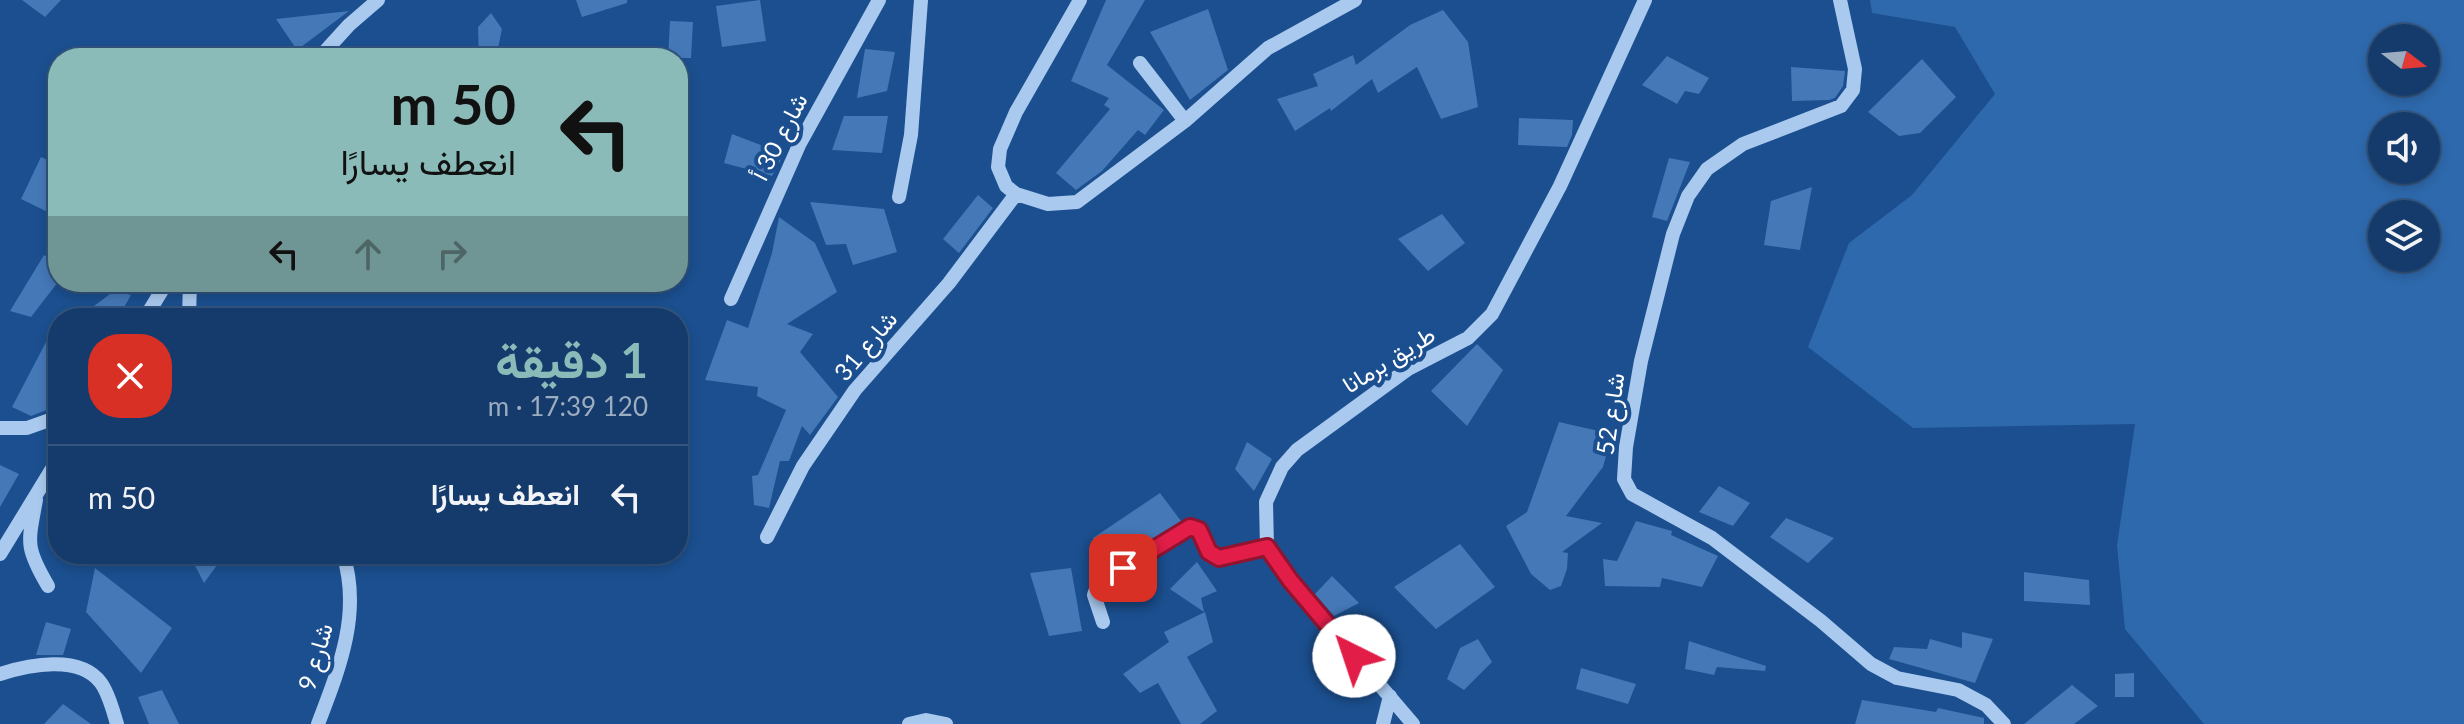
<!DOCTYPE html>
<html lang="ar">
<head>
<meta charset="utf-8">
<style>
	:root { --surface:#143b6b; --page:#214673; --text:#f1f3f6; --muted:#9dadc1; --line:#33557e; --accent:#8bbbb9 }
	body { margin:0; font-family:Lato,Vazirmatn,sans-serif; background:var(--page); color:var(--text); direction:rtl; height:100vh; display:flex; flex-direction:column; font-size:30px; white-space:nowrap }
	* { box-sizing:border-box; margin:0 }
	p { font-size:26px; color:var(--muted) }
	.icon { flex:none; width:44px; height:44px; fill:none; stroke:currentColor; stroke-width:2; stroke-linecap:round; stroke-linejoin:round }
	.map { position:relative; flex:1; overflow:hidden; direction:ltr }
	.drawer { position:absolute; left:48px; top:308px; width:640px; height:256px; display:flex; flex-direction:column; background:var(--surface); border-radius:32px; box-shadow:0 4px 12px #0003,0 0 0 2px var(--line); direction:rtl }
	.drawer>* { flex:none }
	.guide { position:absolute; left:48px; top:48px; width:640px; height:244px; border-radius:32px; box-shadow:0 4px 12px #0003,0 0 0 2px var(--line); direction:rtl; background:#8bbbb9; color:#111; overflow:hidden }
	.needle { width:52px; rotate:106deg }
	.tools { position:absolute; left:2368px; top:24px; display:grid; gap:16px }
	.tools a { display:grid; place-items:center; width:72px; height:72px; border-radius:50%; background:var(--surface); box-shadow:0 4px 12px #0003,0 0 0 2px var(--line); font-size:40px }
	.pin { position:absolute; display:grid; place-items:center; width:68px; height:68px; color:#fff; margin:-34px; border-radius:16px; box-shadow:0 4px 12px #0006 }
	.me { position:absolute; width:88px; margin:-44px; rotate:319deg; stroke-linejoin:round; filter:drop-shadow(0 0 6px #0008) }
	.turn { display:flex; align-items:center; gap:28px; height:168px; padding:0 40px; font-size:36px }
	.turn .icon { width:104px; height:104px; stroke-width:2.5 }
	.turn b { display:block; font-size:56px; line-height:68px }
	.lanes { display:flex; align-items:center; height:76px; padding:0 40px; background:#0003; justify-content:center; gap:40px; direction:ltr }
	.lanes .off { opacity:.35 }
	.round { display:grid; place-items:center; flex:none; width:84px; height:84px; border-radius:32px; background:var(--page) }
	.headline { display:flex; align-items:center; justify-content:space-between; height:136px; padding:0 40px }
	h1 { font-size:48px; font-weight:700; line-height:60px; color:var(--accent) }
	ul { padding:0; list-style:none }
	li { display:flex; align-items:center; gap:24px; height:104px; padding:0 40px; border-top:2px solid var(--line) }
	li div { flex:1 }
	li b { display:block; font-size:30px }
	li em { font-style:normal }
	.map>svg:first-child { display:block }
	.green { fill:#2e69ad; fill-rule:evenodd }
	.building { fill:#4478b7 }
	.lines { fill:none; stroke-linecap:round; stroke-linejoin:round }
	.minor { stroke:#a9c9ee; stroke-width:14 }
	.route-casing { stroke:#92132f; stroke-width:20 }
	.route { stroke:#e11d48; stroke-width:14 }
	.labels { text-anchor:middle; stroke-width:8; stroke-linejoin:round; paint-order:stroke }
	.street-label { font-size:24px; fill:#fff; stroke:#1b4f8f }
</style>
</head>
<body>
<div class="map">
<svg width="2464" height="724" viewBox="0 0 2464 724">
	<rect width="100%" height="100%" fill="#1b4f8f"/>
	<path class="green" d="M1870,0H2464V724H2204L2125,629L2117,545L2135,424L1913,428L1808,347L1849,243L1912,195L1995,94L1955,27L1872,13ZM2382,38H2426V82H2382ZM2382,126H2426V170H2382ZM2382,214H2426V258H2382Z"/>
	<path class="building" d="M22,0H61L45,17Z
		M576,0H627V3L582,17Z
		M760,0L766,41L722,47L716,6Z
		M1106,0H1145L1107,65L1164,110L1145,135L1138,130L1102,171L1076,190L1056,173L1110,109L1104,105L1109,98L1071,81Z
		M1208,9L1228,70L1190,100L1150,32Z
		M1443,10L1468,42L1478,107L1441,119L1417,67L1378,93L1372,79L1331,111L1330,108L1295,131L1277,99L1318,86L1313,74L1353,55L1356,65L1410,25Z
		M349,11L297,50L276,19Z
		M491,13L502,29L496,58H479L478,27Z
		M670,21L693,22L691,58H668Z
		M865,49L895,52L887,91L857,98Z
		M1667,56L1709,78L1699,94L1685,91L1677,104L1642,85Z
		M1922,59L1956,97L1920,133L1899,136L1868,112Z
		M1791,67L1845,71L1843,86L1835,98L1829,100L1792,101Z
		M844,116H888L882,153L832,150Z
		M1519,118L1573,120L1572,135L1567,147L1518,145Z
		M732,134L784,154L772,176L724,163Z
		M41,157L58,165V217L21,199Z
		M1669,158L1690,162L1667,221L1652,217Z
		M1812,187L1800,250L1764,245L1771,201Z
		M978,195L993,208L959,253L943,239Z
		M810,202L884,209L897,252L853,265L846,244L826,245Z
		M1442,214L1465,243L1428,271L1398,239Z
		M779,217L815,243L837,292L787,324L813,334L800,352L838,397L810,435L802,426L789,461H780L769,508L754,505L752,476L758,475L786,410L757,396L758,387L705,380L727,320L748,328L772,253Z
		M44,255L58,262V282L31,317L10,311Z
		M114,291L131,295L118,318H78Z
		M58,333V400L49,409L31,416L12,407L46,342Z
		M1477,344L1503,370L1467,426L1431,391Z
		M1559,422L1612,434L1603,467L1566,516L1602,523L1562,552L1568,553L1567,569L1561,586L1550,590L1531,574L1506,526L1527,512Z
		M1247,442L1272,459L1254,491L1235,469Z
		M0,465L19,474L0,507Z
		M1719,486L1750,503L1733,526L1699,512Z
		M1160,493L1181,521L1112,564L1093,538Z
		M1786,518L1834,538L1808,563L1770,537Z
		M1636,521L1672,531L1671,535L1718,556L1702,587L1662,578L1660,587L1605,586L1603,559L1617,561Z
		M1460,544L1495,587L1436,629L1394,587Z
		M189,554H225L204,583Z
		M1197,562L1217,591L1201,598L1204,612L1170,589Z
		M95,568L172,628L141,673L86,612Z
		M1071,568L1082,631L1049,636L1030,573Z
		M2024,572L2089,580L2090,605L2024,601Z
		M1332,576L1359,603L1334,616L1315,594Z
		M1205,612L1213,642L1187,657L1217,711L1200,724H1181L1158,683L1140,693L1123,674L1169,642L1164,632Z
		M46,622L71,629L63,655H36Z
		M1962,632L1993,639L1975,683L1889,659L1894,647L1927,649L1930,639L1962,648Z
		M1478,639L1492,662L1464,690L1447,679L1460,648Z
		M1689,641L1766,666L1765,671L1717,667L1714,675L1685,669Z
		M1581,668L1636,684L1628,704L1576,689Z
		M2134,673V697H2115V674Z
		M2072,685L2098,706L2074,724H2024Z
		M162,690L179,724H149L138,697Z
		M1862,700L1936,712L1938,708L1984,718V724H1855Z
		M63,704L91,724H44Z"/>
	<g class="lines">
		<path class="minor" d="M1080,0L1016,112L1000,149L998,167L1006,186L1016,194L1048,204L1077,202L1185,121L1268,48L1355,0
			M1840,0L1855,69L1853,90L1841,106L1743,144L1707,169L1688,196L1673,234L1641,361L1626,447L1624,479L1632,494L1712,538L1821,621L1871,664L1897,678L1958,690L1986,705L2004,724
			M319,58L349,25L378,0
			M1140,63L1185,121
			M899,197L911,135L921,0
			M731,299L800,143L879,0
			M145,318L167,282
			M189,318L190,282
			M0,428H27L58,417
			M36,500C28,543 25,547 48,586
			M767,537L803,466L855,390L949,283L1016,194
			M0,554L58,459
			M1103,622L1094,595L1098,584L1190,527L1199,530L1209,552L1219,558L1267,547
			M0,674C28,665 80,654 101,683C109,694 113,711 117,724
			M318,724C339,669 362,613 343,554
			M909,724L926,720L946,724
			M1383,724L1390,696
			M1413,724L1290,580L1267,547L1266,502L1282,467L1297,450L1408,369L1468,338L1492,314L1560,186L1645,0"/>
	</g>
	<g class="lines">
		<g class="route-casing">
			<path id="route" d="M1123,568L1190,527L1199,530L1209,552L1219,558L1267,547L1290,580L1354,656"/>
		</g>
		<use href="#route" class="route"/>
	</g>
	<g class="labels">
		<g class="street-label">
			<text transform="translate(780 137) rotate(-63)" y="8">شارع 30 أ</text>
			<text transform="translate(866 346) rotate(-50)" y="8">شارع 31</text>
			<text transform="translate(1389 360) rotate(-32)" y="8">طريق برمانا</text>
			<text transform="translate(1611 414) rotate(-82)" y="8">شارع 52</text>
			<text transform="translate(316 657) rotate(-74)" y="8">شارع 9</text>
		</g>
	</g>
</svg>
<div class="tools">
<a><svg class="needle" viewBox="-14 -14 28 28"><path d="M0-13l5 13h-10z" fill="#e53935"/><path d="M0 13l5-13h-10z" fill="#9dadc1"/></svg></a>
<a><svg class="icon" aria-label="sound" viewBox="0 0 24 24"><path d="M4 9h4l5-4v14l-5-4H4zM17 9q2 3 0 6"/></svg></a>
<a><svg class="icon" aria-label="layers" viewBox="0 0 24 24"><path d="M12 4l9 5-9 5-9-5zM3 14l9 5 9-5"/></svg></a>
</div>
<div class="pin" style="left:1123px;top:568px;background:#d93025"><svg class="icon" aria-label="arrive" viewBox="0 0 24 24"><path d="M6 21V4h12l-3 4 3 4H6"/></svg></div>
<svg class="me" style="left:1354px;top:656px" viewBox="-20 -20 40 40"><circle r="19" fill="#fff"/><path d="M0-13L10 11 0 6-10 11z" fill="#e11d48"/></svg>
<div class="guide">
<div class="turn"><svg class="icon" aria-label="left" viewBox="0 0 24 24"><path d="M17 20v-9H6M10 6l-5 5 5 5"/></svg><div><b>50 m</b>انعطف يسارًا</div></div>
<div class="lanes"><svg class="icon" aria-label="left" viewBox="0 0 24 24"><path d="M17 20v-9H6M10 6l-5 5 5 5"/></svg><svg class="icon off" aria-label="ahead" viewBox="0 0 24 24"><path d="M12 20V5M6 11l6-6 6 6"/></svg><svg class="icon off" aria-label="right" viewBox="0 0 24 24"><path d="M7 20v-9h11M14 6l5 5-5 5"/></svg></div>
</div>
<section class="drawer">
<div class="headline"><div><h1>1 دقيقة</h1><p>120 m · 17:39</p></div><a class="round" style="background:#d93025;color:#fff"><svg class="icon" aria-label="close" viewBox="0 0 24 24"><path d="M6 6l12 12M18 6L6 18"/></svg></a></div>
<ul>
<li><svg class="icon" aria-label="left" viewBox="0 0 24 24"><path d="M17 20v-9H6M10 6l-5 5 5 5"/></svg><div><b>انعطف يسارًا</b></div><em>50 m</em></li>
</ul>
</section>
</div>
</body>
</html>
